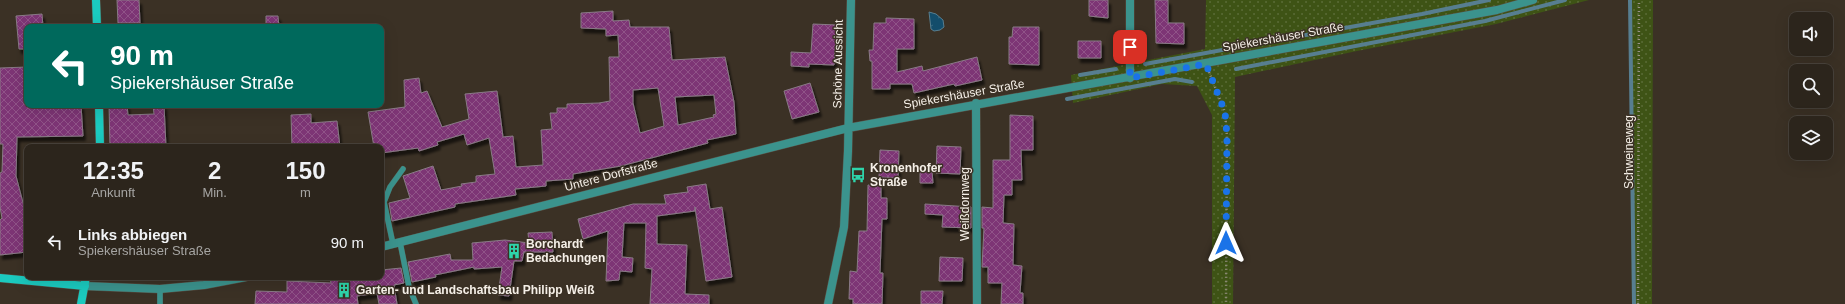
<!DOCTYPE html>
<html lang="de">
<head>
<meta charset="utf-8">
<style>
	:root { --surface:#2c251c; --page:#342d25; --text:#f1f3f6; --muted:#a6a5a3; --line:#48423b }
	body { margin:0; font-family:Helvetica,sans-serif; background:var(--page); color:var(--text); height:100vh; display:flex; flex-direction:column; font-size:15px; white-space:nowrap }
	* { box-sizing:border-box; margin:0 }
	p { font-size:13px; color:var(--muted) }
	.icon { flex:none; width:22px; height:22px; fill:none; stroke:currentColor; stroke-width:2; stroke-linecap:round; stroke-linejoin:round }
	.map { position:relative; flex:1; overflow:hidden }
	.details { position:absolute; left:24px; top:144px; width:360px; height:136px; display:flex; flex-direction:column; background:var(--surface); border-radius:8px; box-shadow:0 4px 16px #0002,0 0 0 1px var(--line) }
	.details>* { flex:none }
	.banner { position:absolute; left:24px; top:24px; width:360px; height:84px; border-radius:8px; box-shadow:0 4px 16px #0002,0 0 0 1px var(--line); background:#00695c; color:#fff; overflow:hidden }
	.buttons { position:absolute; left:1789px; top:12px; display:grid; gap:8px }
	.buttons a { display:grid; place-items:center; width:44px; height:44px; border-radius:8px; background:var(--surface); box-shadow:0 4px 16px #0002,0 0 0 1px var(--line); font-size:20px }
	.pin { position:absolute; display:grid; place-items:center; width:34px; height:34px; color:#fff; margin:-17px; border-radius:8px; box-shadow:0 2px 6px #0006 }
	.me { position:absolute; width:44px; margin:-22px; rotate:0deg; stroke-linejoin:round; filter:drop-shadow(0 0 3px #0008) }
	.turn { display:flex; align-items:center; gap:14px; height:84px; padding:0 20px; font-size:18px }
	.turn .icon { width:52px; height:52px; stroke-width:2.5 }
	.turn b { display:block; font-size:28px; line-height:34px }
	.eta { display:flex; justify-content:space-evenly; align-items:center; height:68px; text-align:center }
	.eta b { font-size:24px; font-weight:700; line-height:28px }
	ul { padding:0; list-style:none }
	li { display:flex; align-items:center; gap:12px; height:60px; padding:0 20px }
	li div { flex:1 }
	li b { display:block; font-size:15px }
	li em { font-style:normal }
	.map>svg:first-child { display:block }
	.grass { fill:url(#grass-dots) }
	.water { fill:url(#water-ripples); stroke:#577e90 }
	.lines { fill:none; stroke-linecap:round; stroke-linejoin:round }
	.stream { stroke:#577e90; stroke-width:4 }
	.building { fill:url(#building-cross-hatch); stroke:#897a86; fill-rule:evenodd; filter:url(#shadow) }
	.service-casing { stroke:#594f44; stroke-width:6 }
	.minor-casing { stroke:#594f44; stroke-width:9 }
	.secondary-casing { stroke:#594f44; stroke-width:9 }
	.path { stroke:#9b9389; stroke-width:2.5; stroke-dasharray:1 3; stroke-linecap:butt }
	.service { stroke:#3b938d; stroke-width:5.5 }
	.minor { stroke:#3b938d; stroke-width:8 }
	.secondary { stroke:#1bcabf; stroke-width:8 }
	.route { stroke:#1a73e8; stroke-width:7; stroke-dasharray:0 12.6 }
	.labels { text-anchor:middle; stroke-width:3; stroke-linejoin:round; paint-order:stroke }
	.street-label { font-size:12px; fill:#f5efe7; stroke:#3b3125 }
	.poi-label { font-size:12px; font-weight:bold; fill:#f5efe7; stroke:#3b3125; text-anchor:start }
</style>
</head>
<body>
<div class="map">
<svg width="1845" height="304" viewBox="0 0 1845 304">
	<defs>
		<pattern id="grass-dots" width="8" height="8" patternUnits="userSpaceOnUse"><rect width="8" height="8" fill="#3e5315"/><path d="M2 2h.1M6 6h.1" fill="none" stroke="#5a6c37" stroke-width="1.8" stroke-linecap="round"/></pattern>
		<pattern id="water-ripples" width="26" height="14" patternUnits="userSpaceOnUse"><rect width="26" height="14" fill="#134d6b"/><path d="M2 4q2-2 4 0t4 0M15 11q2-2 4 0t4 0" fill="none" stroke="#366780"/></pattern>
		<pattern id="building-cross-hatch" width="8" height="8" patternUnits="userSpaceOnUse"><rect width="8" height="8" fill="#7d3574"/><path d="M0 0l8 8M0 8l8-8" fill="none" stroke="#905388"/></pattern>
		<filter id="shadow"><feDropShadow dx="2.5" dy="4.5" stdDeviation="1" flood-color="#0009"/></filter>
	</defs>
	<rect width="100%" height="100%" fill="#3b3125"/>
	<path class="grass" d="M1206,0H1589L1496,24L1357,51L1235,77L1233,304H1212V115L1197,86L1162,84L1073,103L1071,75L1205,49Z
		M1630,0H1653L1652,304H1632Z"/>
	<path class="water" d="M929,12L936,14L943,20L944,27L940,30L934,31L931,29Z"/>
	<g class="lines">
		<path class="stream" d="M1630,0L1634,304
			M1145,64L1422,14L1489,0
			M1236,69L1485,21L1565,0
			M1080,75L1116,69
			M1067,99L1175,79L1192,82"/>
	</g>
	<path class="building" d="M117,0H139L140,23H118Z
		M1089,0H1108V18L1089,16Z
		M1155,0H1168V23H1184V44L1156,43Z
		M613,11V21L629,20L630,27H669L672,60L725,57L734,102L736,134L707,140L708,143L621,166L573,174V179L546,181V186L515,189L516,195L455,204V207L392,221L389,203L410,198L403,176L433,166L441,190L462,186L461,184L476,182V176L495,174L489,138L467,145L464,134L437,142L438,145L419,151L418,148L381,153V147H374L368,112L405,107L404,80L419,78L421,93L427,91L442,127L469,119L465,94L497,91L503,137L513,136L516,167L543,165L541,130L552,129L550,113H557V108H567V104L599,103L610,101L609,57H619L618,35L606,36V29L581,28V13ZM658,88L664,126L640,133L633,103V90ZM714,95L716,114L713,115L714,117L678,125L675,97Z
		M42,14L43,27H27V49H19L16,16Z
		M266,16H278L279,27H266Z
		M886,18L914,19V49H897V72L922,66L923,71L977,57L982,80L955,86L954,84L914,93L912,84H890V89H872V61H870L869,50H873L874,23H886Z
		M813,24L837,25L834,65L809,64V67L791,66V52L811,53Z
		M1013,27H1039V65L1009,64V37H1012Z
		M1078,41H1101V58H1078Z
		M27,67V105H81L83,136L17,137L16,176L27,218V252L0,255V220L2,218L0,207V173L2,172L3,144H0V68Z
		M810,83L819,112L792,119L784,91Z
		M109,105H127L128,115L154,114L153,105H164L166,147H110Z
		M311,114V123L337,121L340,147H292L291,115Z
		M1010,115L1033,116V150H1021L1022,180H1012V195H1004L1003,223L1014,224L1013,265L1022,266L1020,293H1023V304H1001L1002,283H988V267H982L984,228H982V207L993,208V160H1010Z
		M937,146L961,147L960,174L936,173Z
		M880,150L899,151L898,178L879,177Z
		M920,170L932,171L933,183H920Z
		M706,184L710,209L722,207L732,277L706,281L695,207V211L657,216V244L687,245L685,294L709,295V304H650L652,269L645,268L646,223H624L622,257L633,258L632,272L620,271L619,280L606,281L608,231L583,239L578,219L633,204H666L664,195L688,192L687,187Z
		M868,185H881V198H887V219H882L880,273H883L882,304H853V299H849L850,271L857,272L859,231H867Z
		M925,204L971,207V228L942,227L943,215L925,214Z
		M552,232L553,252H524L522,261H514L509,296L498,295L502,267L474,269V267L435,275L436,277L412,282L408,262L450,254L451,260H473L472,243L505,240L529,243L528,233Z
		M940,257L963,258L962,281H939Z
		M401,268L404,283L394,285L397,304H379L377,293L357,296L358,304H255L256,291L287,292V281L331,283L330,277H381V270Z
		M921,291H943L942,304H921Z"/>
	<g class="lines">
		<g class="service-casing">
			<path id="service" d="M400,242L409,287L416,304
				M393,244L384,202L390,187L403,169
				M160,304V289"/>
		</g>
		<g class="minor-casing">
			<path id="minor" d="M1130,78V0
				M976,103L977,304
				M381,247L848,128L1497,10L1533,0
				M85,286L160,289L204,285L246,277
				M828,304L844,227L848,151L851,0"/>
		</g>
		<g class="secondary-casing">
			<path id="secondary" d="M96,0L97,27
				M99,105L100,147
				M0,278L85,286
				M81,304L86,277"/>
		</g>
		<path class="path" d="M1209,72L1225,112L1227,136L1226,304
			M1638,304L1639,0"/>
		<use href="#service" class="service"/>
		<use href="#minor" class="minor"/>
		<use href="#secondary" class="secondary"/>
	</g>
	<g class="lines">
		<path class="route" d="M1130,47V78L1206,64L1225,112L1227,136L1226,243"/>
	</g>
	<defs>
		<g id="bus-bare" transform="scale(1.2)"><path d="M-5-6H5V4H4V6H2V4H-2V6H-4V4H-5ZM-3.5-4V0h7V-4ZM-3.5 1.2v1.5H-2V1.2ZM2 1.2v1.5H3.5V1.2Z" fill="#2ed4aa" stroke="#3b3125" stroke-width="2.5" paint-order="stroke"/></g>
		<g id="building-bare" transform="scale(1.2)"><path d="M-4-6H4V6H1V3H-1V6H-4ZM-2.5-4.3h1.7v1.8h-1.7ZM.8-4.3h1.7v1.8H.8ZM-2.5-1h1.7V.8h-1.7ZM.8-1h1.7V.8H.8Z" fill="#2ed4aa" stroke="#3b3125" stroke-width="2.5" paint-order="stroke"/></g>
	</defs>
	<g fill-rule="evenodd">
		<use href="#bus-bare" x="858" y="175"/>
		<use href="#building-bare" x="514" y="251"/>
		<use href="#building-bare" x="344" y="290"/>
	</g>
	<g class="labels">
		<g class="street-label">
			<text transform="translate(1283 37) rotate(-10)" y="4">Spiekershäuser Straße</text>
			<text transform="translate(838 64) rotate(-89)" y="4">Schöne Aussicht</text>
			<text transform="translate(964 94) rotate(-10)" y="4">Spiekershäuser Straße</text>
			<text transform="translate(1629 152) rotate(-90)" y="4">Schweineweg</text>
			<text transform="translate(611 175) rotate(-15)" y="4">Untere Dorfstraße</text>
			<text transform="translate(965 204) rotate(-90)" y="4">Weißdornweg</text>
		</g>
		<g class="poi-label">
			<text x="870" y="172">Kronenhofer<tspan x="870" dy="14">Straße</tspan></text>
			<text x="526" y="248">Borchardt<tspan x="526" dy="14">Bedachungen</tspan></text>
			<text x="356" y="294">Garten- und Landschaftsbau Philipp Weiß</text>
		</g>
	</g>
</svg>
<div class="buttons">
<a><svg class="icon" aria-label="sound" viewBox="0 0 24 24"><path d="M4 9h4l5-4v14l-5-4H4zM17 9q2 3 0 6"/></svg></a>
<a><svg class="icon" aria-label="search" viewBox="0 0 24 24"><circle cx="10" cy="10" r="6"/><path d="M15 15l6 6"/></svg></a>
<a><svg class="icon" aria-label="layers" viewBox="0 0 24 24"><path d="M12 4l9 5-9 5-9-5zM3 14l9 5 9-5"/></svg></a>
</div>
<div class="pin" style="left:1130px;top:47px;background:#d93025"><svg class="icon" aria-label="arrive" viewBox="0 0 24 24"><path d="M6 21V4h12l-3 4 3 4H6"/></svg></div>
<svg class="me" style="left:1226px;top:243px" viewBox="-20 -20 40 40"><path d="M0-17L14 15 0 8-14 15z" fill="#1a73e8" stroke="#fff" stroke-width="4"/></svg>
<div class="banner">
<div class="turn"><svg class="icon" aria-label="left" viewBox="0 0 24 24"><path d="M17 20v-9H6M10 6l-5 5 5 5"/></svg><div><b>90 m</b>Spiekershäuser Straße</div></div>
</div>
<section class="details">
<div class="eta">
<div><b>12:35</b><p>Ankunft</p></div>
<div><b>2</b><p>Min.</p></div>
<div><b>150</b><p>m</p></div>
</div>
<ul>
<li><svg class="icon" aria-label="left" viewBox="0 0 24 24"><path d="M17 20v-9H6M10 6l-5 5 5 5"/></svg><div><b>Links abbiegen</b><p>Spiekershäuser Straße</p></div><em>90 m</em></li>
</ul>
</section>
</div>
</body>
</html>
